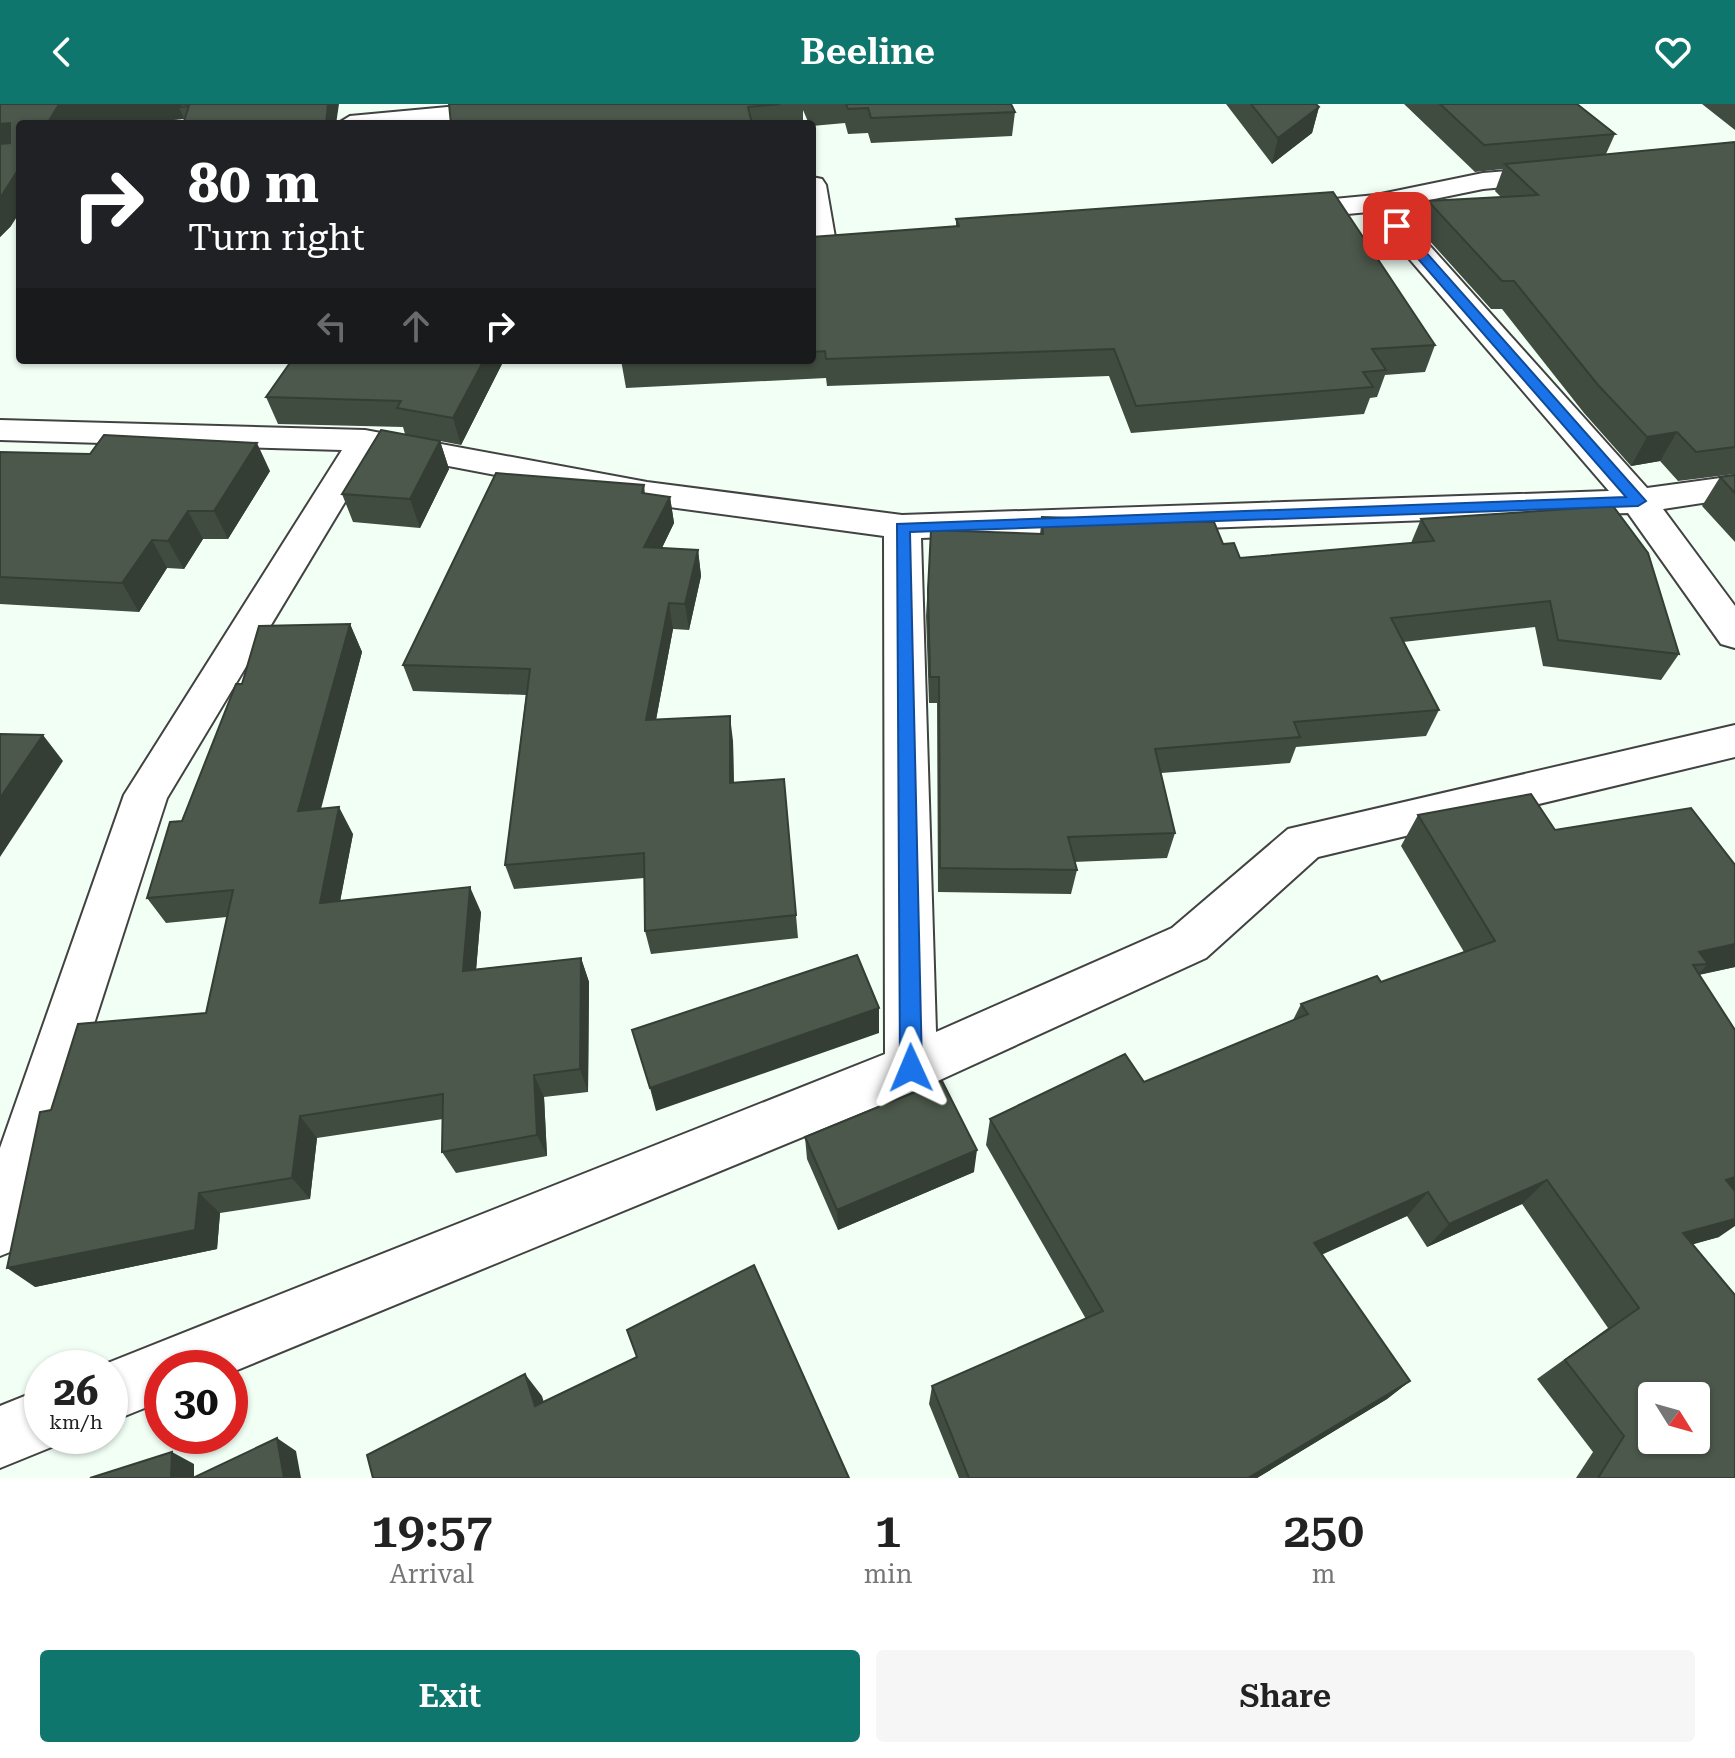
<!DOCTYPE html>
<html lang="en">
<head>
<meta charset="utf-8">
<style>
	:root { --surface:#fff; --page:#f6f6f6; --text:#222; --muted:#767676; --accent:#0f766e }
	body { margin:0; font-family:"Roboto Serif",serif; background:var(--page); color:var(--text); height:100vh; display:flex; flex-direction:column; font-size:30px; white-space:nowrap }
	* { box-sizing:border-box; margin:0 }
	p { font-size:26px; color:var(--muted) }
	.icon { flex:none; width:44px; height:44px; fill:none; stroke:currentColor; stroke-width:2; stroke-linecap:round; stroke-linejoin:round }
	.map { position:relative; height:1374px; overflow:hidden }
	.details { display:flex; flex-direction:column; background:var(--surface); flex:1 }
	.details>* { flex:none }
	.top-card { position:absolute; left:16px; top:16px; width:800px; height:244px; border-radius:8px; box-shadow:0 2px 6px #0004; background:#202124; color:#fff; overflow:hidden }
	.needle { width:52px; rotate:127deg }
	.fabs { position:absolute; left:1638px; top:1278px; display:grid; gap:16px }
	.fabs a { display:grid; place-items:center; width:72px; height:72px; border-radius:8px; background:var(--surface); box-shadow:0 2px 6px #0004; font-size:40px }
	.speed { position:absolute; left:24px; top:1246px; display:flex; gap:16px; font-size:40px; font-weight:700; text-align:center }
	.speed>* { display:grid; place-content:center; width:104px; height:104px; border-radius:50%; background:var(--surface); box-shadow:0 2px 6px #0004; line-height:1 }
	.speed small { font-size:20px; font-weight:400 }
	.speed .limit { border:12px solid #d22; background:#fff; color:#111 }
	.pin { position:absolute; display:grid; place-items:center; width:68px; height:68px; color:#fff; margin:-34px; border-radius:16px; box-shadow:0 4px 12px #0006 }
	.me { position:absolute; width:88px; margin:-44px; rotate:359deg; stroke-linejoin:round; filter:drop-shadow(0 0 6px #0008) }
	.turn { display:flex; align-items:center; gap:28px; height:168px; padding:0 40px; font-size:36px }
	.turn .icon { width:104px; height:104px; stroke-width:2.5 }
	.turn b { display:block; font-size:56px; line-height:68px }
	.lanes { display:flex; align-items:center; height:76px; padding:0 40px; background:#0003; justify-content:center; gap:40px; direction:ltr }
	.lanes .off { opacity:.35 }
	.eta { display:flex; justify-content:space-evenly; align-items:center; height:136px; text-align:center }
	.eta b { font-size:48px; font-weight:600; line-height:56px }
	.button { display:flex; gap:16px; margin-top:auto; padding:16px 40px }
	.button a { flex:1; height:92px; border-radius:8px; background:var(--accent); color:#fff; font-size:32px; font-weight:600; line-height:92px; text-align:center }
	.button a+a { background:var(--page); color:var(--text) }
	header { display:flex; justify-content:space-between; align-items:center; height:104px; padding:0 40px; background:var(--accent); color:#fff; font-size:36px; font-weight:600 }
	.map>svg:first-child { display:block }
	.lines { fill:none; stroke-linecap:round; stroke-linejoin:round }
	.minor-casing { stroke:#424242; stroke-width:4 }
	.minor { fill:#fff; fill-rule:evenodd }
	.wall { fill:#414c40 }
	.shaded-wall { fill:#353e34 }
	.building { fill:#4c584b; stroke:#353e34; stroke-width:2; fill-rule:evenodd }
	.route { fill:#1a73e8; stroke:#114b97; stroke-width:2 }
</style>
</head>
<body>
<header><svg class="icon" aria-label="back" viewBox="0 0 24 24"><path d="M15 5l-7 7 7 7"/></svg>Beeline<svg class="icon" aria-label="heart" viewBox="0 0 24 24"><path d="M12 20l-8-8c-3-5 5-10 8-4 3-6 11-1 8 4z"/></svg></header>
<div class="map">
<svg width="1735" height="1374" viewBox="0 0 1735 1374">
	<rect width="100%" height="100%" fill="#f1fff5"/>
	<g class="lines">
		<g class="minor-casing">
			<path id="minor" d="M480,0H570L558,7L429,20H337L350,12Z
				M1558,63L1567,65L1571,71L1567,77L1483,85L1395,103L1647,384L1735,372V394L1663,405L1735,502V544L1721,540L1628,409L921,434L936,928L1172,824L1288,725L1735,621V653L1318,753L1206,854L929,981L230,1269V1264H162V1297L110,1318V1264H95L885,950L884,432L647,400L375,348L167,694L28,1124L20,1144L0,1152V1044L124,691L342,346L0,336V316L365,326L647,378L902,411L1609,387L1369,108L1281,116L1271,114L1267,108L1271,102L1281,100L1376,91L1483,69Z
				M812,73L822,75L826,81L836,139L832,145H812Z
				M42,1285V1332H66L64,1338L0,1364V1302Z"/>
		</g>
		<use href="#minor" class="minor"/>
	</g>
	<path class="wall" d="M0,0H339L185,16L184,15L20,20L11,122L0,133Z
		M449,0H1011L1015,8L1012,32L871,39L868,29L848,30L845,19L812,22V20H809L803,6V20H451Z
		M1226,0H1316L1319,3L1312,29L1272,60Z
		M1404,0H1577L1615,30L1606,50L1735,38V370L1678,377L1660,357L1631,362L1584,309L1502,205H1491L1418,124L1428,97L1501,93L1495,87L1503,65L1475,68Z
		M1702,0H1735V26Z
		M956,115L1435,241L1425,268L1385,271L1377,293L1370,294L1364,310L1131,329L1109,272L827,282L826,274L626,284L621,256H812V133L956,122Z
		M504,256L461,341L440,337L449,365L420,424L353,418L342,390L405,330L403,323L278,320L266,293Z
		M0,348L270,367L228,435H203L184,465L167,464L139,508L0,500Z
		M1735,371V438L1702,402L1720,373Z
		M644,381L645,390L670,393L674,419L662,444L698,446L701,472L689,526L673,525L656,616L733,637L734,679L784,675L798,834L651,850L645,827L644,774L514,785L505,761L526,591L413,587L403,561Z
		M1042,413L1223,440L1240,454L1411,439L1421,415L1679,550L1661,576L1543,562L1535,523L1403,538L1439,606L1426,632L1296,643L1290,659L1161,669L1175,729L1167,754L1074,758L1077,766L1071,790L938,788L937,599H929L926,512L931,426L1040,430Z
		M350,520L362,548L321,705L353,730L340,797L481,808L476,865L581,854L589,878L588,988L544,993L547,1052L456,1069L442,1048L443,1015L317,1034L310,1095L220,1109L217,1145L35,1183L51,1006L206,909L227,813L166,819L147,794L242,580Z
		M1418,711L1555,726L1735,761V863L1699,871L1719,1133L1692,1140L1735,1374H1576L1593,1348L1537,1275L1608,1224L1522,1100L1427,1143L1407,1112L1322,1150L1410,1277L1387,1295L1257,1374H959L929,1300L932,1282L1086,1215L986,1041L990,1015L1144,978L1293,916L1301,900L1381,878L1464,848L1401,742Z
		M805,1033L974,1068L838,1126L807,1055Z"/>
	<path class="shaded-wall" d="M84,0H188L189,2L179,3L184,15L133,20H47L58,2Z
		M328,0H339L336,20H326Z
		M1319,3L1312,29L1272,60L1278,34Z
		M10,19L20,39L0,45V20Z
		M20,63V108L11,122L0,133V94Z
		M484,256H504L461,341L453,314Z
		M1677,328L1660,357L1631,362L1647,333Z
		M440,337L449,365L420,424L410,395Z
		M257,339L270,367L228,435L214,407Z
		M670,393L674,419L649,470L644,443Z
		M188,407L203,435L184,465L168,437Z
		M152,436L167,464L139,508L122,479Z
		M698,446L701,472L689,526L685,500Z
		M669,499L673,525L651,642L646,616Z
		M350,520L362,548L313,733L298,707Z
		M730,612L733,637L734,704L730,679Z
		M43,631L63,657L0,753V694Z
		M339,703L353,730L335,824L320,799Z
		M470,783L481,808L474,891L463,867Z
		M1735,840V863L1697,871L1708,860L1699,848Z
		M581,854L589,878L588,988L580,965Z
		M879,904V929L656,1007L650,984Z
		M534,971L544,993L547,1052L537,1031Z
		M300,1012L317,1034L310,1095L292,1074Z
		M977,1046L974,1068L838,1126L837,1106Z
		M1735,1073V1089L1726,1076Z
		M1547,1076L1522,1100L1427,1143L1449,1120Z
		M1428,1088L1407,1112L1297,1162L1314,1139Z
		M199,1089L220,1109L217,1145L35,1183L7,1164Z
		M1735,1115V1122L1719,1133L1652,1152L1683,1129Z
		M525,1270L542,1292L551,1322L535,1302Z
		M1410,1277L1387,1295L1257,1374H1248Z
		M277,1334L296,1347L301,1374H284Z
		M172,1348L194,1360V1374H171Z"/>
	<path class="building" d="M0,0H84L58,2L47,20H20V63L0,94V40L10,39V19L0,20Z
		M181,0H328L326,20H183L189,2L179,3Z
		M449,0H780L748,3L752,20H451Z
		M846,0H1011L1015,8L871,14L868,4L848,5Z
		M1251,0H1316L1319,3L1278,34Z
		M1440,0H1577L1615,30L1484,41Z
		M446,18V20H411Z
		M1735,38V343L1696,348L1677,328L1647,333L1598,281L1514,177H1502L1428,97L1538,91L1505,60Z
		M1333,88L1435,241L1372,245L1386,266L1363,268L1373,283L1136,302L1114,245L826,255L825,247L812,248V133L959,122L956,115Z
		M292,256H484L453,314L397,304L401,297L266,293Z
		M381,326L440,337L410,395L342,390Z
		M104,331L257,339L214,407H188L168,437L152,436L122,479L0,473V348L90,350Z
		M496,369L644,381L642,389L670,393L644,443L698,446L685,500L669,499L646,616L730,612V679L784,675L796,811L645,827L644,749L505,761L530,565L403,561Z
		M1735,371V389L1720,373Z
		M1613,402L1648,449L1679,550L1558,536L1550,497L1391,514L1439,606L1294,618L1300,633L1155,645L1175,729L1068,733L1077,766L940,764L939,573H930L928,486L931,426L1043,430L1042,413L1214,418L1223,440L1234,439L1240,454L1434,437L1421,415Z
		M350,520L298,707L339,703L320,799L470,783L463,867L581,854L580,965L534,971L537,1031L442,1048L443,990L300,1012L292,1074L199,1089L195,1126L7,1164L40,1008L51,1006L78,920L206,909L233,786L147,794L170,718L182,717L236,580H242L259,522Z
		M0,630L43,631L0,694Z
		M1531,690L1555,726L1691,704L1735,761V840L1699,848L1708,860L1693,861L1735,926V1073L1726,1076L1735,1087V1115L1683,1129L1735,1191V1374H1598L1624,1332L1565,1256L1639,1204L1547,1076L1449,1120L1428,1088L1314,1139L1410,1277L1248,1374H969L932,1282L1103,1207L990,1015L1125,950L1144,978L1308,910L1301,900L1377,872L1381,878L1495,837L1418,711ZM1652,1292H1696V1336H1652Z
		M857,851L879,904L650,984L632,926Z
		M942,977L977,1046L837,1106L805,1033Z
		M754,1161L849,1374H373L367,1351L525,1270L535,1302L637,1253L627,1226Z
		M277,1334L284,1374H193Z
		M172,1348L171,1374H90Z"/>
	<path class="route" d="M1392,120H1401L1646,397L1638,402L910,428L922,964L919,971L911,974L903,971L900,964L897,420L1626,393L1392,125Z"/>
</svg>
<div class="fabs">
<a><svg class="needle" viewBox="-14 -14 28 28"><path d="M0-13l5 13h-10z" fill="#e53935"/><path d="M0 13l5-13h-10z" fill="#767676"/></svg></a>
</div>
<div class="speed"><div>26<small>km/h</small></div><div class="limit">30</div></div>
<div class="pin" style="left:1397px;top:122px;background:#d93025"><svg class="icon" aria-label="arrive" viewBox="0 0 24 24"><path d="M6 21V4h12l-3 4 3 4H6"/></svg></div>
<svg class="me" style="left:911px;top:964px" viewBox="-20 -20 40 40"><path d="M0-17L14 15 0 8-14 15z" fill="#1a73e8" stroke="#fff" stroke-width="4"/></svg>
<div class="top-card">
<div class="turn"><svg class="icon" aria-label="right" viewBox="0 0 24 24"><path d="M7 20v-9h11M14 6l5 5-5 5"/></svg><div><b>80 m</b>Turn right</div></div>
<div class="lanes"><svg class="icon off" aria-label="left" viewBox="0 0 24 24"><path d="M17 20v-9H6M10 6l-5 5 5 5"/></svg><svg class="icon off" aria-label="ahead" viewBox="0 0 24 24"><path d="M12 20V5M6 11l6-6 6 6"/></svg><svg class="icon" aria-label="right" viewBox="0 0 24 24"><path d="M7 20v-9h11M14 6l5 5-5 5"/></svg></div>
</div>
</div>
<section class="details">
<div class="eta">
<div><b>19:57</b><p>Arrival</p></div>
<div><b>1</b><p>min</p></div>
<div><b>250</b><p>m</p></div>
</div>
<div class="button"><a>Exit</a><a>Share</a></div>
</section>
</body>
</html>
